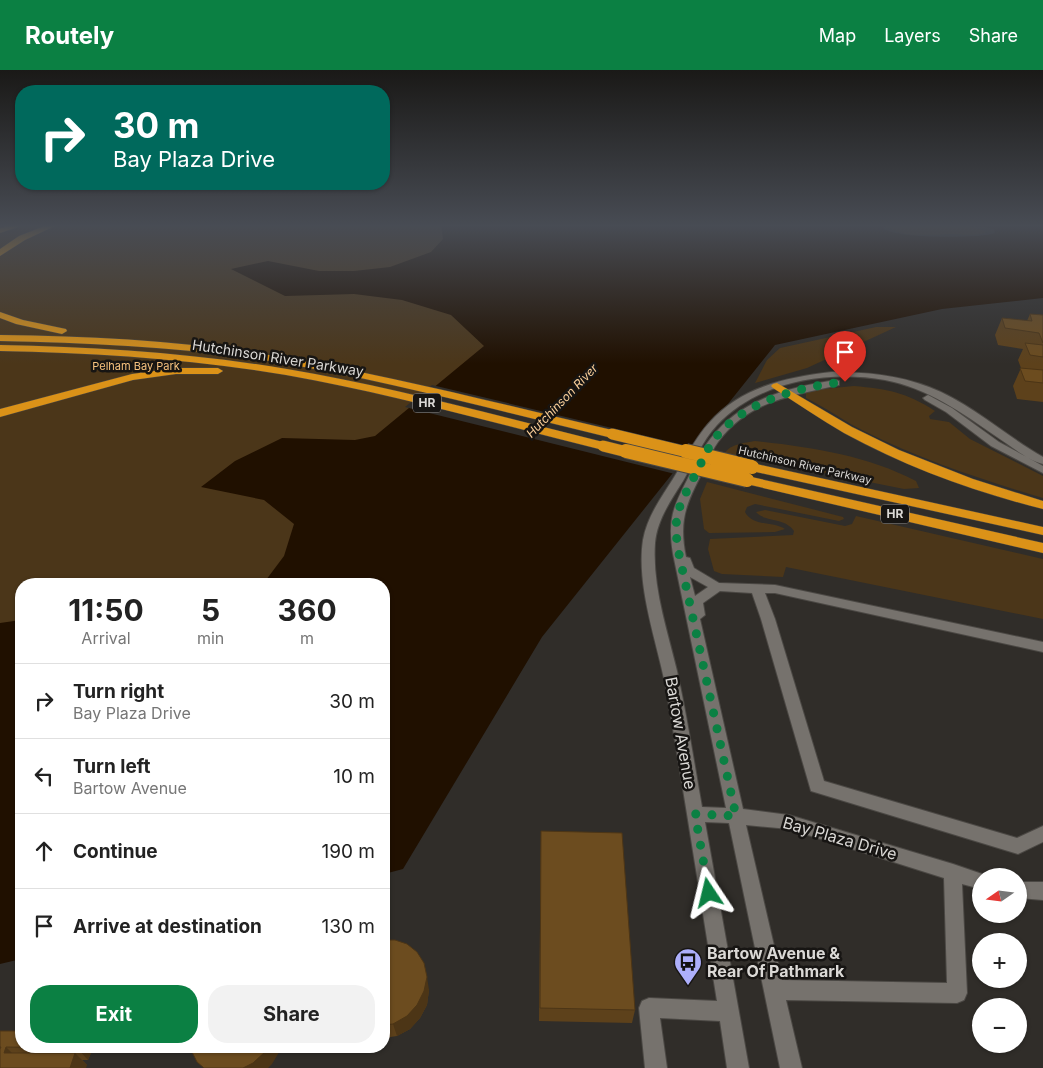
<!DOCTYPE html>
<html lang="en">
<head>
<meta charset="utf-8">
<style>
	:root { --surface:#fff; --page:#f2f2f2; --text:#222; --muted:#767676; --line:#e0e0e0; --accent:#0b8043 }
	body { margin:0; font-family:Inter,sans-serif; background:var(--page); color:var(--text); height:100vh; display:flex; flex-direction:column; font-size:19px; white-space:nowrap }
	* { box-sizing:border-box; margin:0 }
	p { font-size:16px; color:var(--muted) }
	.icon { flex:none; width:28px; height:28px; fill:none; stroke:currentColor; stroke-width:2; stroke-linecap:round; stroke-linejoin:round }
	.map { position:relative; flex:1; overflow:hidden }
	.panel { position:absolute; left:15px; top:508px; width:375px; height:475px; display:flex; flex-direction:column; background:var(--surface); border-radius:20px; box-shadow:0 1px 4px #0004 }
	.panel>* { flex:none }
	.top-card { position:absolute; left:15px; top:15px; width:375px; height:105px; border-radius:20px; box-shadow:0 1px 4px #0004; background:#00695c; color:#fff; overflow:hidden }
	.needle { width:32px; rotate:256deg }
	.buttons { position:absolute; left:972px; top:798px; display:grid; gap:10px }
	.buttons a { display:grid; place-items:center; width:55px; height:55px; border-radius:50%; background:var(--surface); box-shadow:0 1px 4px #0004; font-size:25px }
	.pin { position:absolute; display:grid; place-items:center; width:42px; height:42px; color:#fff; margin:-51px -21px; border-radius:50% 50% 50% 0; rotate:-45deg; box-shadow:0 0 5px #0007 }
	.pin .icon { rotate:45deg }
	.me { position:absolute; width:55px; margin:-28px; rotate:350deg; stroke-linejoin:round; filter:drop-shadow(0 0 4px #0008) }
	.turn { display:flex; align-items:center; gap:18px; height:105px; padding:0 15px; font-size:22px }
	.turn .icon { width:65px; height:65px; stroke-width:2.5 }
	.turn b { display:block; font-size:35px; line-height:42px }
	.eta { display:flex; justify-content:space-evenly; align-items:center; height:85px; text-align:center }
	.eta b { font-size:30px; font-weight:700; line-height:35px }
	.primary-button { display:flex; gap:10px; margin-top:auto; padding:10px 15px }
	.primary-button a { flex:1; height:58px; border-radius:20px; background:var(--accent); color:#fff; font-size:20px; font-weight:700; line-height:58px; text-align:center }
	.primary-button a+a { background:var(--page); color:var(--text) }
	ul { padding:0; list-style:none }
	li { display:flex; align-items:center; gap:15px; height:75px; padding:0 15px; border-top:1px solid var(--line) }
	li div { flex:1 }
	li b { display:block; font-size:19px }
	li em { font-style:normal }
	header { display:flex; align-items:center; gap:30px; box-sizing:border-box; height:70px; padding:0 25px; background:var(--accent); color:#fff }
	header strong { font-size:24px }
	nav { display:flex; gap:28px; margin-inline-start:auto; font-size:18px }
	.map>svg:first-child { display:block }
	.green { fill:#4b3619 }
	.water { fill:#201000 }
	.pier { fill:#302d29 }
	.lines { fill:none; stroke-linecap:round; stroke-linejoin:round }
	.minor-casing { stroke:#4b4844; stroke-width:2 }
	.highway-casing { stroke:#4b4844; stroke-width:1 }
	.minor { fill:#76726d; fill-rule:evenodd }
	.highway { fill:#db9218; fill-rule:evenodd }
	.highway-bridge-far1-casing { stroke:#4b4844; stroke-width:12; stroke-linecap:butt }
	.highway-bridge-casing { stroke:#4b4844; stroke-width:16; stroke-linecap:butt }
	.highway-bridge-far1 { stroke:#db9218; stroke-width:11 }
	.highway-bridge { stroke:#db9218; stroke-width:14 }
	.wall { fill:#5d411b }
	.shaded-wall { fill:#4c3516 }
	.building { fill:#6c4c1f; stroke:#4c3516 }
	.route { stroke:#0b8043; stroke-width:9; stroke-dasharray:0 16.2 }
	.labels { text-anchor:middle; stroke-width:5; stroke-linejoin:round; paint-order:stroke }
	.far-park-label { font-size:11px; fill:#f7c27e; stroke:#171513 }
	.far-street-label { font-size:11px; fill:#dbd9d6; stroke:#171513 }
	.far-water-label { font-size:12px; font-style:italic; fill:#f9ce99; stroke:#171513 }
	.shield { fill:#171513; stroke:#a09e9c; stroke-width:1 }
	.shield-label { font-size:12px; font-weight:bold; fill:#dbd9d6 }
	.street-label { font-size:14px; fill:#dbd9d6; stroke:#171513 }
	.near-street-label { font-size:16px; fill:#dbd9d6; stroke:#171513 }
	.near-poi-label { font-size:16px; font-weight:bold; fill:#dbd9d6; stroke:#171513; text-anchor:start }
</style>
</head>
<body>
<header>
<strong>Routely</strong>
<nav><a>Map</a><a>Layers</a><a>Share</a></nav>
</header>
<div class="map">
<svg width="1043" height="998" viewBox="0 0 1043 998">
	<rect width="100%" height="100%" fill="#302d29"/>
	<path class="green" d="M0,155H676L304,514H21V650L0,657Z
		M885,155H965L985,161V163C973,166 961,164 950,164C930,164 901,169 885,155Z
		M876,257H896L807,298L755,313L767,290L780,278Z
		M854,316C887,319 906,322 935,341L929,346L930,349L949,352L970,369L1043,406V428C983,410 922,390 866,362C845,352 827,338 806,328V323L813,320Z
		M755,371C810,377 866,385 916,411L919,418L904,419L725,383C730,374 745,373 755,371Z
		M707,412L843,447L844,449L839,451L755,434L747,437L745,442C753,457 773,451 785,459L775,462L709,463L704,459L700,429Z
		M765,440L845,456L852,454L856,446L1043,489V549L786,497L783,507L722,504L714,501L708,479L710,469L793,465L794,461C785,447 766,453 756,442Z"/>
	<path class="water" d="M441,155H880C881,155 885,160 886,160C901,168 979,169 995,163L994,159L975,155H1043V228L942,239L775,275L542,567L403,799L384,804V514H263L284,486L294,454L264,430L201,417L235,391L282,368L355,370L375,366L484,276L451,245L402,230L354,224L285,226L231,199L268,191L319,201H354L390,197L431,182L443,169Z
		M21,550V889L0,894V553Z"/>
	<path class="pier" d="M432,315L696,378L675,404L405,337Z"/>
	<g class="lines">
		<g class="minor-casing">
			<path id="minor" d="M832,302C866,302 898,305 929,317C971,333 1004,365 1043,387V394C1027,390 1011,376 997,367C962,343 928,318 885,310C827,300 759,311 717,355C702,371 694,392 683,411C671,430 657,450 655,473C652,516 667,559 677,601C687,646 694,692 702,737L726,738L673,484C667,447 674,436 690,404C697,392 702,379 711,368C741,329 790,317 836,310L839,311V315C792,326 749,330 718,372C710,383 706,395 700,407C685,436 679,453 686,487L690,488L694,498L719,513L775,515L1043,572V582L775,523H765L775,549L824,711L1017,768L1043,756V772L1018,784L811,721L761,549L752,523L720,521L703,533L705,545L700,549L743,739L789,745L953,794L988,806H981V819L962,814L967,923L964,930L957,933L786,930L802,998H780L729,753L705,752L749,998H727L720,951L660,948L667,998H645L639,938L642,931L649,928L717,931C700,826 684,722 666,618C657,572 636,516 643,470C647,447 661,428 673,409C685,390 694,369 710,352C741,317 787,307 832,302ZM690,507L708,517L695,526ZM746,755L789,759L944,808L947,913L782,910Z
				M928,325L952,338L999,372L1043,396V403L991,376L946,342L925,330L923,328Z
				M1019,812H1043V830L1019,828Z"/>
		</g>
		<g class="highway-casing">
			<path id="highway" d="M13,155H24L0,163V158Z
				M47,155H57L25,170L0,186V179L19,166Z
				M0,242L23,250L66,259L67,261L62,264L16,254L0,248Z
				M0,265C92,266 184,271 275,286C389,305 500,334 612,360L618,364L612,368C500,341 389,311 276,292C184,277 92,273 0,271Z
				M0,275C96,277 192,283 287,299C395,317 501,347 607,373L609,376L603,380C498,354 393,324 286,305C192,289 96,283 0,281Z
				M176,298H218L223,301L218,304H176L133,310L0,347V339L132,304Z
				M777,313L852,357L899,380L973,409L1043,431V439C975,422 906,397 844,363C820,349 797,333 773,318L771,316L773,314Z
				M752,393L1043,457V465L747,400L746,397Z
				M747,406L1043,473V483L742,413L740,410L742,407Z"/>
		</g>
		<use href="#minor" class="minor"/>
		<use href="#highway" class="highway"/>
		<g class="highway-bridge-far1-casing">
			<path id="highway-bridge-far1" d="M612,364L691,383
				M603,376L631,383"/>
		</g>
		<g class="highway-bridge-casing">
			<path id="highway-bridge" d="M626,381L747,410
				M686,381L752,397"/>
		</g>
		<use href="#highway-bridge-far1" class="highway-bridge-far1"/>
		<use href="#highway-bridge" class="highway-bridge"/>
	</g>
	<path class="wall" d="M1030,244L1043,245V332L1017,329L1013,316L1021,298L1018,290L1023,279L998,275L995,265L1002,248L1027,251Z
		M541,761L635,940L632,953L539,951Z
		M384,870L429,920L427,935L420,948L410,959L397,966L384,968Z
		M0,961L94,976L88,990H82L87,995L0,998Z"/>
	<path class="shaded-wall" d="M427,907L429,920L427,935L420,948L410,959L397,966L393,954Z
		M78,976H94L88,990L77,978Z
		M269,976H282L281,979L272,994L268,998H243Z
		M6,977L19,990L4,983Z
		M75,983L87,995L86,998H70Z"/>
	<path class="building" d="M1030,244L1043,245V273L1039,263L1005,258L1002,248L1032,251Z
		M1025,273L1043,275V287L1030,285Z
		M1020,298L1043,300V313L1025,311Z
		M541,761L622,763L635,940L540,938Z
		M384,870H395L407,874L417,882L424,893L427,907L424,921L417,935L407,946L393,954L384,955Z
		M0,961H21V976H78L77,978L6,977L4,983H75L70,998H0V979L1,977H0Z
		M190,976H269L266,981L253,993L243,998H204L197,992L191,980Z"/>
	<linearGradient id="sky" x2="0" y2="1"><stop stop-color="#1a1917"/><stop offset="0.53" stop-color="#484c54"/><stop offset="1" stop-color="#484c54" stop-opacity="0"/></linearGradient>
	<rect width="1043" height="294" fill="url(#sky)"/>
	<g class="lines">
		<path class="route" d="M709,823L695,744L736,746L679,484C672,446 678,438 695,405C701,394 706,381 713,371C741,332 800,316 845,312"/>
	</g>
	<defs>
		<g id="bus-pin" transform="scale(1.4375)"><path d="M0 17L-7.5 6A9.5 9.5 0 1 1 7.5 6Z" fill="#adaffb" stroke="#171513"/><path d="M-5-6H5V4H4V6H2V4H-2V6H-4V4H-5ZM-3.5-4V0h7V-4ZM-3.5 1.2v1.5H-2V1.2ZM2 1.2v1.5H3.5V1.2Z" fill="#111"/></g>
	</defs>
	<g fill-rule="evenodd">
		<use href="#bus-pin" x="688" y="892"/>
	</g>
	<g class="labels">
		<g class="far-park-label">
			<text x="136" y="300">Pelham Bay Park</text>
		</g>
		<g class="far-street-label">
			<text transform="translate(805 395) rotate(13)" y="4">Hutchinson River Parkway</text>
		</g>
		<g class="far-water-label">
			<text transform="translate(562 331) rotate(-46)" y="4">Hutchinson River</text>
		</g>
		<g class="shield">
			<rect x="413" y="323.5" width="28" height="19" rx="4"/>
			<rect x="881" y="434.5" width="28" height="19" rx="4"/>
		</g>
		<g class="shield-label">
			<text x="427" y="337">HR</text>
			<text x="895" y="448">HR</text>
		</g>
		<g class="street-label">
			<text transform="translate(278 288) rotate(9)" y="5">Hutchinson River Parkway</text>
		</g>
		<g class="near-street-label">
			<text transform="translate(681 663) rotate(80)" y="6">Bartow Avenue</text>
			<text transform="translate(840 768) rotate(16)" y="6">Bay Plaza Drive</text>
		</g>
		<g class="near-poi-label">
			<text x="707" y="889">Bartow Avenue &amp;<tspan x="707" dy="18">Rear Of Pathmark</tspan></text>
		</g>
	</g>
</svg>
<div class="buttons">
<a><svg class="needle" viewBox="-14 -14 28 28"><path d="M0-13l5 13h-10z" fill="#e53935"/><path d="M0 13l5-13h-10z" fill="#767676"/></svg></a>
<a>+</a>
<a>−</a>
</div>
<div class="pin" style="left:845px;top:312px;background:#d93025"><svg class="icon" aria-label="arrive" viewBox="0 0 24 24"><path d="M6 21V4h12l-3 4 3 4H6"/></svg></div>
<svg class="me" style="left:709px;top:823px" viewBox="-20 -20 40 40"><path d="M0-17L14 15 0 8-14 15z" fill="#0b8043" stroke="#fff" stroke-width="4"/></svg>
<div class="top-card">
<div class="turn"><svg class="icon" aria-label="right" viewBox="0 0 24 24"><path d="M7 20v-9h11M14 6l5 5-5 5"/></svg><div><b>30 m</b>Bay Plaza Drive</div></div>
</div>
<section class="panel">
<div class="eta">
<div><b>11:50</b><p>Arrival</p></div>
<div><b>5</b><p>min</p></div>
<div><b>360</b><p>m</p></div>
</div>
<ul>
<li><svg class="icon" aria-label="right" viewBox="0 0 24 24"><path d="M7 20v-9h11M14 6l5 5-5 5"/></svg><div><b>Turn right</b><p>Bay Plaza Drive</p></div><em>30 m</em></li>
<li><svg class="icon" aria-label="left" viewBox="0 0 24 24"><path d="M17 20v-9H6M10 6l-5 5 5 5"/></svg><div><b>Turn left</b><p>Bartow Avenue</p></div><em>10 m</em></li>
<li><svg class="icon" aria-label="ahead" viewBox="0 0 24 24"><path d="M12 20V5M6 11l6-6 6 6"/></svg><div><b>Continue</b></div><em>190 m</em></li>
<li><svg class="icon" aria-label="arrive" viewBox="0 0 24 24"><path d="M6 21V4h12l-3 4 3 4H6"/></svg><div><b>Arrive at destination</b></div><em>130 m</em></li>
</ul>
<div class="primary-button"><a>Exit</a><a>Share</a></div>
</section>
</div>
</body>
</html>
